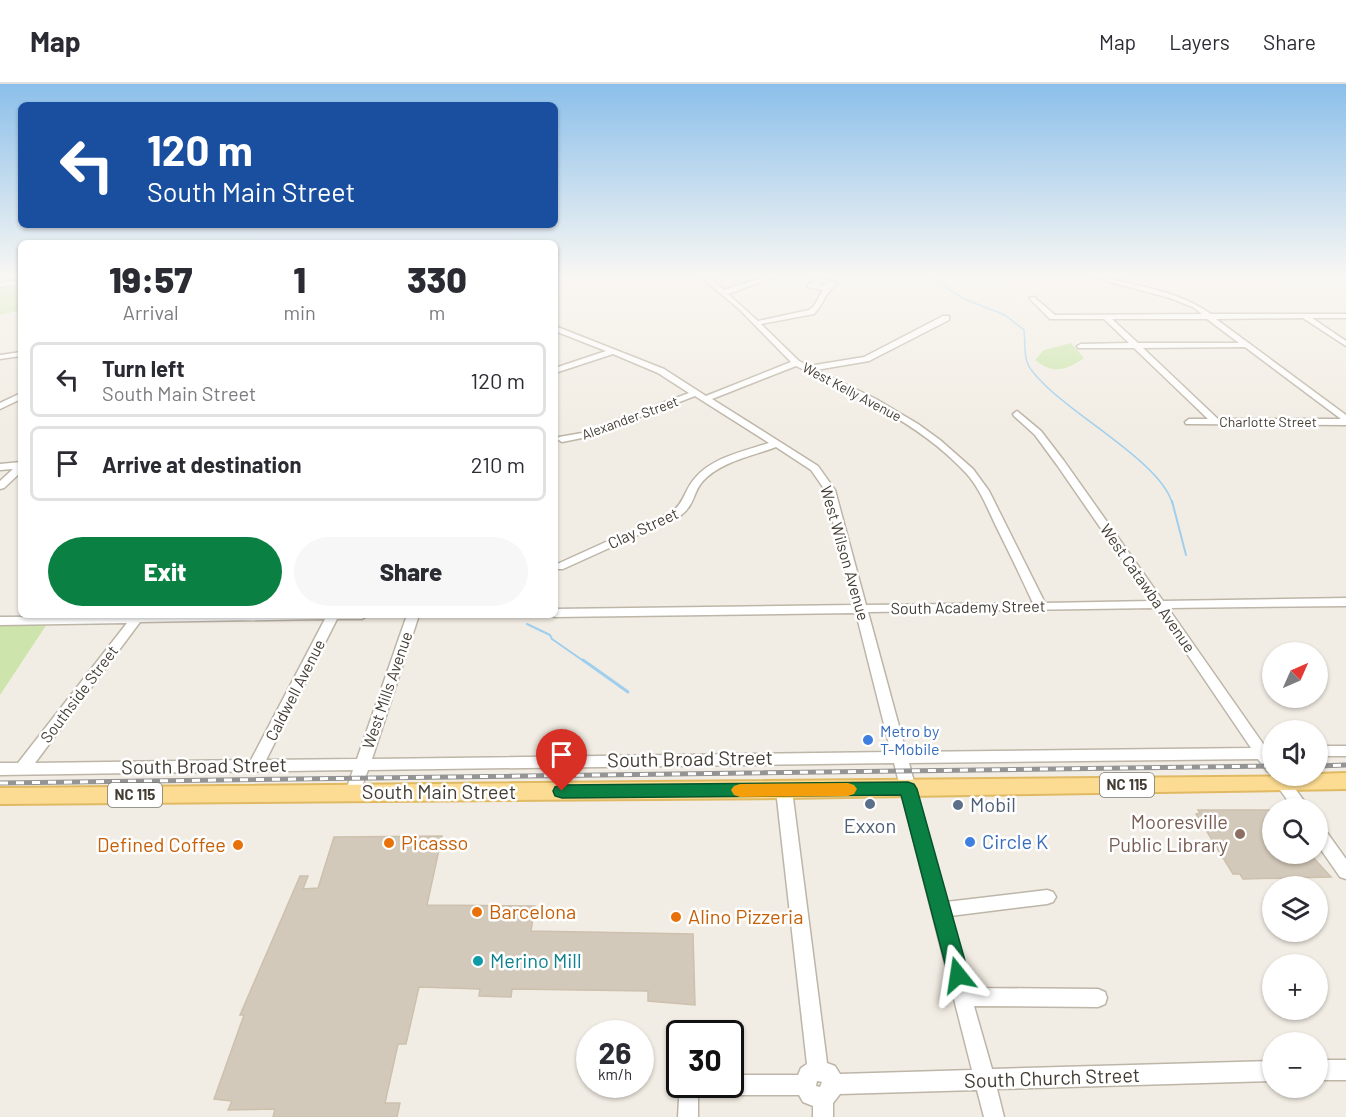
<!DOCTYPE html>
<html lang="en">
<head>
<meta charset="utf-8">
<style>
	:root { --surface:#fff; --page:#f7f7f7; --text:#2b2b33; --muted:#7c7c81; --line:#e1e1e2; --accent:#0b8043 }
	body { margin:0; font-family:Barlow,sans-serif; background:var(--page); color:var(--text); height:100vh; display:flex; flex-direction:column; font-size:22px; white-space:nowrap }
	* { box-sizing:border-box; margin:0 }
	p { font-size:20px; color:var(--muted) }
	.icon { flex:none; width:33px; height:33px; fill:none; stroke:currentColor; stroke-width:2; stroke-linecap:round; stroke-linejoin:round }
	.map { position:relative; flex:1; overflow:hidden }
	.panel { position:absolute; left:18px; top:156px; width:540px; height:378px; display:flex; flex-direction:column; background:var(--surface); border-radius:9px; box-shadow:0 2px 4px #0004 }
	.panel>* { flex:none }
	.banner { position:absolute; left:18px; top:18px; width:540px; height:126px; border-radius:9px; box-shadow:0 2px 4px #0004; background:#1a4fa0; color:#fff; overflow:hidden }
	.needle { width:39px; rotate:45deg }
	.fabs { position:absolute; left:1262px; top:558px; display:grid; gap:12px }
	.fabs a { display:grid; place-items:center; width:66px; height:66px; border-radius:50%; background:var(--surface); box-shadow:0 2px 4px #0004; font-size:30px }
	.speed { position:absolute; left:576px; top:936px; display:flex; gap:12px; font-size:30px; font-weight:700; text-align:center }
	.speed>* { display:grid; place-content:center; width:78px; height:78px; border-radius:50%; background:var(--surface); box-shadow:0 2px 4px #0004; line-height:1 }
	.speed small { font-size:15px; font-weight:400 }
	.speed .limit { border:3px solid #111; border-radius:9px; background:#fff; color:#111 }
	.pin { position:absolute; display:grid; place-items:center; width:51px; height:51px; color:#fff; margin:-62px -26px; border-radius:50% 50% 50% 0; rotate:-45deg; box-shadow:0 0 6px #0007 }
	.pin .icon { rotate:45deg }
	.me { position:absolute; width:66px; margin:-33px; rotate:345deg; stroke-linejoin:round; filter:drop-shadow(0 0 4px #0008) }
	.turn { display:flex; align-items:center; gap:21px; height:126px; padding:0 30px; font-size:27px }
	.turn .icon { width:78px; height:78px; stroke-width:2.5 }
	.turn b { display:block; font-size:42px; line-height:51px }
	.eta { display:flex; justify-content:space-evenly; align-items:center; height:102px; text-align:center }
	.eta b { font-size:36px; font-weight:800; line-height:42px }
	.action { display:flex; gap:12px; margin-top:auto; padding:12px 30px }
	.action a { flex:1; height:69px; border-radius:36px; background:var(--accent); color:#fff; font-size:24px; font-weight:800; line-height:69px; text-align:center }
	.action a+a { background:var(--page); color:var(--text) }
	ul { padding:0; list-style:none }
	li { display:flex; align-items:center; gap:18px; height:75px; margin:0 12px 9px; padding:0 18px; border:3px solid var(--line); border-radius:9px }
	li div { flex:1 }
	li b { display:block; font-size:22px }
	li em { font-style:normal }
	header { display:flex; align-items:center; gap:36px; box-sizing:border-box; height:84px; padding:0 30px; background:var(--surface); border-bottom:2px solid var(--line) }
	header strong { font-size:28px }
	nav { display:flex; gap:33px; margin-inline-start:auto; font-size:21px }
	.map>svg:first-child { display:block }
	.green { fill:#cde5ad }
	.lines { fill:none; stroke-linecap:round; stroke-linejoin:round }
	.stream-far2 { stroke:#a0cfee; stroke-width:1.5 }
	.stream-far1 { stroke:#a0cfee; stroke-width:2 }
	.stream { stroke:#a0cfee; stroke-width:3 }
	.building { fill:#d3c9ba; stroke:#cdc0ad; stroke-width:1.5 }
	.minor-casing { stroke:#bdb5a7; stroke-width:3 }
	.major-casing { stroke:#e0b963; stroke-width:4 }
	.minor { fill:#fff; fill-rule:evenodd }
	.major { fill:#fcdc93; fill-rule:evenodd }
	.rail-casing { stroke:#949494; stroke-width:5 }
	.rail { stroke:#fff; stroke-width:3; stroke-dasharray:8; stroke-linecap:butt }
	.route { fill:#0b8043; stroke:#07532c; stroke-width:1.5 }
	.slow { fill:#f59e0b }
	.shop-dot { fill:#3f7fe0; stroke:#fff; stroke-width:2 }
	.service-dot { fill:#5c6f8a; stroke:#fff; stroke-width:2 }
	.education-dot { fill:#8d6e63; stroke:#fff; stroke-width:2 }
	.food-dot { fill:#e8710a; stroke:#fff; stroke-width:2 }
	.culture-dot { fill:#0f9aa8; stroke:#fff; stroke-width:2 }
	.labels { text-anchor:middle; stroke-width:5; stroke-linejoin:round; paint-order:stroke }
	.far-street-label { font-size:14px; fill:#433d34; stroke:#fff }
	.shield { fill:#fff; stroke:#7b7771; stroke-width:1.5 }
	.shield-label { font-size:15px; font-weight:bold; fill:#433d34 }
	.street-label { font-size:16px; fill:#433d34; stroke:#fff }
	.shop-label { font-size:16px; fill:#366cbe; stroke:#fff; text-anchor:start }
	.near-street-label { font-size:20px; fill:#433d34; stroke:#fff }
	.near-service-label { font-size:20px; fill:#4e5e75; stroke:#fff; text-anchor:start }
	.near-education-label { font-size:20px; fill:#785e54; stroke:#fff; text-anchor:end }
	.near-shop-label { font-size:20px; fill:#366cbe; stroke:#fff; text-anchor:start }
	.near-food-label { font-size:20px; fill:#c56008; stroke:#fff; text-anchor:start }
	.near-culture-label { font-size:20px; fill:#0d838f; stroke:#fff; text-anchor:start }
</style>
</head>
<body>
<header>
<strong>Map</strong>
<nav><a>Map</a><a>Layers</a><a>Share</a></nav>
</header>
<div class="map">
<svg width="1346" height="1033" viewBox="0 0 1346 1033">
	<rect width="100%" height="100%" fill="#f2ede4"/>
	<path class="green" d="M0,192H21V226L0,231Z
		M1071,259L1084,274C1067,286 1053,291 1035,276L1044,266Z
		M47,540L0,611V541Z"/>
	<g class="lines">
		<path class="stream-far2" d="M928,192L964,215L1005,231L1024,246C1025,256 1024,269 1027,278C1030,287 1038,294 1044,300C1074,332 1162,380 1172,419"/>
		<path class="stream-far1" d="M1172,417L1186,471
			M527,540L550,551L552,555L585,578"/>
		<path class="stream" d="M583,576L628,608"/>
	</g>
	<path class="building" d="M1198,726H1272V770H1310L1331,793L1243,795L1240,790H1233L1196,730L1200,729Z
		M442,752L427,821L535,822L531,847L693,850L695,921L648,917V907L512,905L511,913L479,912L480,905L419,903L406,960H398L385,1019H400L397,1033H273L275,1025L228,1026L232,1017L214,1015L244,931H240L300,792H308L303,805L318,804L334,753Z"/>
	<g class="lines">
		<g class="minor-casing">
			<path id="minor" d="M700,192H707L724,206L767,192H777L728,210L758,237L809,226L814,222L823,206L808,203V201L820,194L836,199V201C825,208 823,221 814,230L761,240L799,277L809,282L864,273L943,232H949V236L869,277L816,286L876,315L918,340L940,356L973,385L989,407L1045,519L1151,517L1057,381L1035,351L1014,332L1013,330L1017,327L1041,347L1064,377L1163,517L1346,514V522L1168,524L1266,664H1272V689L1267,687L1258,675L909,679L946,818L1047,806L1053,808L1056,813L1053,818L1047,820L950,832L970,904L1098,905L1105,908L1107,914L1105,920L1098,923L974,922L992,985L1272,977V997L997,1005L1004,1033H984L977,1006L840,1010L833,1019V1033H813V1022L803,1018L799,1011H698V1033H678L680,997V1000H730V991H798L801,984L807,980L776,706L779,702L784,700L789,702L792,706L827,979L835,982L840,990L972,986L894,679L368,686L358,713L353,715L348,713L345,709L353,686L0,691V679H18L127,539L0,541V533L368,531L362,535H337L266,676L357,675L407,531H419L372,675L891,668L856,529L555,533L550,531H555V525L854,521L825,406L811,386L776,363C752,372 720,378 703,397C692,409 696,420 680,432L563,485H555V481L672,428C685,418 685,404 696,393C714,373 745,367 769,359L695,312L587,353L562,358L557,355L559,353L582,349L689,309L658,289L613,270L555,289V284L606,267L555,247V242L664,285L706,312L791,278L739,225ZM821,198L828,200L817,201ZM796,282C855,311 920,339 966,389C979,403 987,423 995,440C1008,466 1021,493 1033,519L866,521L835,406L818,382L712,315ZM1156,524L1251,664L906,668L868,528ZM325,535L251,676L35,679L140,538ZM817,997L822,998L820,1003L816,1002Z
				M1088,192H1099C1136,202 1179,207 1211,230H1346V234H1312L1346,257V262L1303,234L1216,235L1346,331V341L1186,340L1185,338L1189,335H1208L1134,264H1078L1077,262L1081,260L1129,259L1104,235H1050L1029,214L1034,213L1055,231L1202,230L1193,223L1170,214ZM1112,235H1207L1239,259H1138ZM1245,263L1341,335H1218L1143,264Z
				M21,196V200L0,203V199Z
				M21,268V272L0,275V271Z
				M21,309V315L0,325V319Z
				M21,378V388L4,404L0,405V397L13,385L0,386V380Z
				M1317,662H1346V672H1317Z
				M1272,689V692H1286L1309,724H1293L1273,696L1271,692Z
				M1317,742L1323,743L1346,775V795L1340,793L1317,760Z
				M1317,976H1346V996H1317Z"/>
		</g>
		<g class="major-casing">
			<path id="major" d="M1346,689V705L784,714L0,720V704L1317,692V690Z"/>
		</g>
		<use href="#minor" class="minor"/>
		<use href="#major" class="major"/>
		<g class="rail-casing">
			<path id="rail" d="M1317,682L1346,681
				M0,699L1272,682"/>
		</g>
		<use href="#rail" class="rail"/>
	</g>
	<linearGradient id="sky" x2="0" y2="1"><stop stop-color="#8bbfea"/><stop offset="0.57" stop-color="#f9f7f3"/><stop offset="1" stop-color="#f9f7f3" stop-opacity="0"/></linearGradient>
	<rect width="1346" height="337" fill="url(#sky)"/>
	<path class="route" d="M908,698L914,700L917,705L969,891L966,898L958,901L951,898L948,891L901,711L562,714L555,712L553,707L555,703L562,701Z"/>
	<path class="slow" d="M848,699L854,701L857,705L854,710L848,712L740,713L734,711L731,706L734,702L740,700Z"/>
	<g class="shop-dot">
		<circle cx="868" cy="656" r="6"/>
		<circle cx="970" cy="758" r="6"/>
	</g>
	<g class="service-dot">
		<circle cx="870" cy="720" r="6"/>
		<circle cx="958" cy="721" r="6"/>
	</g>
	<circle class="education-dot" cx="1240" cy="750" r="6"/>
	<g class="food-dot">
		<circle cx="389" cy="759" r="6"/>
		<circle cx="238" cy="761" r="6"/>
		<circle cx="477" cy="828" r="6"/>
		<circle cx="676" cy="833" r="6"/>
	</g>
	<circle class="culture-dot" cx="478" cy="877" r="6"/>
	<g class="labels">
		<g class="far-street-label">
			<text transform="translate(852 308) rotate(28)" y="5">West Kelly Avenue</text>
			<text transform="translate(630 334) rotate(-20)" y="5">Alexander Street</text>
			<text x="1268" y="343">Charlotte Street</text>
		</g>
		<g class="shield">
			<rect x="1100" y="689" width="54" height="24" rx="4.5"/>
			<rect x="108" y="699" width="54" height="24" rx="4.5"/>
		</g>
		<g class="shield-label">
			<text x="1127" y="706">NC 115</text>
			<text x="135" y="716">NC 115</text>
		</g>
		<g class="street-label">
			<text transform="translate(643 444) rotate(-25)" y="6">Clay Street</text>
			<text transform="translate(845 469) rotate(74)" y="6">West Wilson Avenue</text>
			<text transform="translate(1148 504) rotate(55)" y="6">West Catawba Avenue</text>
			<text transform="translate(968 523) rotate(-1)" y="6">South Academy Street</text>
			<text transform="translate(295 606) rotate(-63)" y="6">Caldwell Avenue</text>
			<text transform="translate(387 606) rotate(-71)" y="6">West Mills Avenue</text>
			<text transform="translate(79 610) rotate(-53)" y="6">Southside Street</text>
		</g>
		<g class="shop-label">
			<text x="880" y="653">Metro by<tspan x="880" dy="18">T-Mobile</tspan></text>
		</g>
		<g class="near-street-label">
			<text transform="translate(690 675) rotate(-1)" y="7">South Broad Street</text>
			<text transform="translate(204 682) rotate(-1)" y="7">South Broad Street</text>
			<text x="439" y="715">South Main Street</text>
			<text transform="translate(1052 994) rotate(-2)" y="7">South Church Street</text>
		</g>
		<g class="near-service-label">
			<text x="970" y="728">Mobil</text>
			<text x="870" y="749" text-anchor="middle">Exxon</text>
		</g>
		<g class="near-education-label">
			<text x="1228" y="745">Mooresville<tspan x="1228" dy="23">Public Library</tspan></text>
		</g>
		<g class="near-shop-label">
			<text x="982" y="765">Circle K</text>
		</g>
		<g class="near-food-label">
			<text x="401" y="766">Picasso</text>
			<text x="226" y="768" text-anchor="end">Defined Coffee</text>
			<text x="489" y="835">Barcelona</text>
			<text x="688" y="840">Alino Pizzeria</text>
		</g>
		<g class="near-culture-label">
			<text x="490" y="884">Merino Mill</text>
		</g>
	</g>
</svg>
<div class="fabs">
<a><svg class="needle" viewBox="-14 -14 28 28"><path d="M0-13l5 13h-10z" fill="#e53935"/><path d="M0 13l5-13h-10z" fill="#7c7c81"/></svg></a>
<a><svg class="icon" aria-label="sound" viewBox="0 0 24 24"><path d="M4 9h4l5-4v14l-5-4H4zM17 9q2 3 0 6"/></svg></a>
<a><svg class="icon" aria-label="search" viewBox="0 0 24 24"><circle cx="10" cy="10" r="6"/><path d="M15 15l6 6"/></svg></a>
<a><svg class="icon" aria-label="layers" viewBox="0 0 24 24"><path d="M12 4l9 5-9 5-9-5zM3 14l9 5 9-5"/></svg></a>
<a>+</a>
<a>−</a>
</div>
<div class="speed"><div>26<small>km/h</small></div><div class="limit">30</div></div>
<div class="pin" style="left:562px;top:707px;background:#d93025"><svg class="icon" aria-label="arrive" viewBox="0 0 24 24"><path d="M6 21V4h12l-3 4 3 4H6"/></svg></div>
<svg class="me" style="left:958px;top:891px" viewBox="-20 -20 40 40"><path d="M0-17L14 15 0 8-14 15z" fill="#0b8043" stroke="#fff" stroke-width="4"/></svg>
<div class="banner">
<div class="turn"><svg class="icon" aria-label="left" viewBox="0 0 24 24"><path d="M17 20v-9H6M10 6l-5 5 5 5"/></svg><div><b>120 m</b>South Main Street</div></div>
</div>
<section class="panel">
<div class="eta">
<div><b>19:57</b><p>Arrival</p></div>
<div><b>1</b><p>min</p></div>
<div><b>330</b><p>m</p></div>
</div>
<ul>
<li><svg class="icon" aria-label="left" viewBox="0 0 24 24"><path d="M17 20v-9H6M10 6l-5 5 5 5"/></svg><div><b>Turn left</b><p>South Main Street</p></div><em>120 m</em></li>
<li><svg class="icon" aria-label="arrive" viewBox="0 0 24 24"><path d="M6 21V4h12l-3 4 3 4H6"/></svg><div><b>Arrive at destination</b></div><em>210 m</em></li>
</ul>
<div class="action"><a>Exit</a><a>Share</a></div>
</section>
</div>
</body>
</html>
